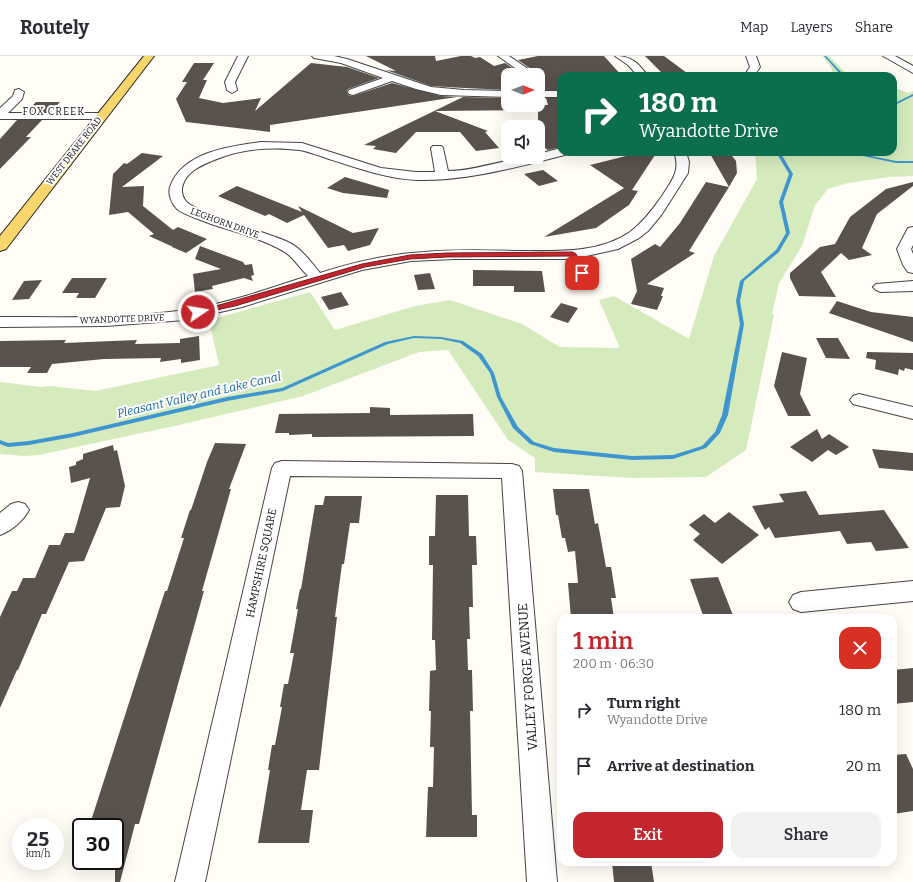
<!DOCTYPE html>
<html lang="en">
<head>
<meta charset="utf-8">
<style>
	:root { --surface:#fff; --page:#f2f2f3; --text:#2b2b33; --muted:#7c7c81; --line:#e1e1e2; --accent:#c4262e }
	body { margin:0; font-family:Bitter,serif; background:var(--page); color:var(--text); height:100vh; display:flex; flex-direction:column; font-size:15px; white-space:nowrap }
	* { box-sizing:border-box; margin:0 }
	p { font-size:13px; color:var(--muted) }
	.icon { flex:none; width:22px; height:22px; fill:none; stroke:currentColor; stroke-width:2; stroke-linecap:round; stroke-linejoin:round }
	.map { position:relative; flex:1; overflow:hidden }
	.sheet { position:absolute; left:557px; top:558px; width:340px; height:252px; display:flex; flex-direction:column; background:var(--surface); border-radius:12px; box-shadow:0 4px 16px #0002 }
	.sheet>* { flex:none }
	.top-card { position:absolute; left:557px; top:16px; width:340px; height:84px; border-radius:12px; box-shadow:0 4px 16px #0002; background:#0b6e4f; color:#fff; overflow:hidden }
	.needle { width:26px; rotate:90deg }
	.fabs { position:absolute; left:501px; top:12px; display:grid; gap:8px }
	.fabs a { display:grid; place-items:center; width:44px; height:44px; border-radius:8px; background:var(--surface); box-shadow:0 4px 16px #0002; font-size:20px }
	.speed { position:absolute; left:12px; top:762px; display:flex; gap:8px; font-size:20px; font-weight:700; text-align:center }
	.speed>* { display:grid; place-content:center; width:52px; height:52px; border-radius:50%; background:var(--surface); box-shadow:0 4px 16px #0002; line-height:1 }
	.speed small { font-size:10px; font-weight:400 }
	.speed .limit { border:2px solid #111; border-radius:6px; background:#fff; color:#111 }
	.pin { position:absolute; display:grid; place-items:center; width:34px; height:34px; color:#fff; margin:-17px; border-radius:8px; box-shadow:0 2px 6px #0006 }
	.me { position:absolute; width:44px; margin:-22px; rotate:78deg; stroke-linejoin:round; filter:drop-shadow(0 0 3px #0008) }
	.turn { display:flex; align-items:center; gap:14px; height:84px; padding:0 16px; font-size:18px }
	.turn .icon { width:52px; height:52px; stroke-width:2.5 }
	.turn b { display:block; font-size:28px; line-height:34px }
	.round { display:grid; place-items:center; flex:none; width:42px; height:42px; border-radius:12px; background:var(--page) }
	.overview { display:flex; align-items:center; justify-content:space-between; height:68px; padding:0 16px }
	h1 { font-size:24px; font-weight:600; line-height:30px; color:var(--accent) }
	.action { display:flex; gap:8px; margin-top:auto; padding:8px 16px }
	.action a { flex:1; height:46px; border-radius:12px; background:var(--accent); color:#fff; font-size:16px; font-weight:600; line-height:46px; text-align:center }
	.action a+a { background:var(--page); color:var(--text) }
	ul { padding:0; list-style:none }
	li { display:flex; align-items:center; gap:12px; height:56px; padding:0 16px }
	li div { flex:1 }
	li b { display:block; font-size:15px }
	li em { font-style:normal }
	header { display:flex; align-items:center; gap:24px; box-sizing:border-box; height:56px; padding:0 20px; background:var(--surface); border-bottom:1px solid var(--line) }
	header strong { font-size:19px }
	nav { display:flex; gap:22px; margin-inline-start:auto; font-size:14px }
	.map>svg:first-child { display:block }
	.green { fill:#d5ebbd }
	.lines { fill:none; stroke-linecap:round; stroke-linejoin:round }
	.stream { fill:#3f96cf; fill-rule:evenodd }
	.building { fill:#5a524d }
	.minor-casing { stroke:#444; stroke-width:2 }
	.primary-casing { stroke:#222; stroke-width:2 }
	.minor { fill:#fff; fill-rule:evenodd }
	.primary { fill:#f9d66b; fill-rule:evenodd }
	.route { fill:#c4262e; stroke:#7f191e }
	.labels { text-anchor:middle; stroke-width:4; stroke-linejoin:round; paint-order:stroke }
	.far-street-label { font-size:9px; fill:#111; stroke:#fff }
	.far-neighbourhood-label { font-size:10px; letter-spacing:1px; fill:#111; stroke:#fff }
	.street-label { font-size:11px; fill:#111; stroke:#fff }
	.water-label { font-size:12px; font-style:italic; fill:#1768a6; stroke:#fff }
	.near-street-label { font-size:13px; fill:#111; stroke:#fff }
</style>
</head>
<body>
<header>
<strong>Routely</strong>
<nav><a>Map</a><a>Layers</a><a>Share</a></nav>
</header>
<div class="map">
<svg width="913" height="826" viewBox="0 0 913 826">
	<rect width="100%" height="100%" fill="#fffdf5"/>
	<path class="green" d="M822,0H829L845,16H860L868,20H826L827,17H833L831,11Z
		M893,31L908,37L913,35V120L889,121L848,127L828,133L815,149L802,190L779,227L772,258L774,259L746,394L706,421L632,422L535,416V402L508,384L448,294L419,296L303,340L179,369L39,399L25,400L0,398V326L41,331L50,330L95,335L219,309L209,264L310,236L335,274L415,250L450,244L522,268L560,291L620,292L599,244L614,240L689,283L714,200L757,123L755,96H893Z"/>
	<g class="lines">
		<path class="stream" d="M824,0H826L845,20H842Z
			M913,38V40L893,50V48Z
			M776,96H780L793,118L783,146L790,177L779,196L744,225L740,245L744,268L728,359L720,377L706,392L673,403L632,404L554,396L530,388L513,372L497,341L490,317L478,300L460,287L441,283L414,282L388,288L283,335L227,345L73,381L29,389L8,391L0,388V384L8,387L29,385L73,377L227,341L282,332L385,286L414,280L441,281L463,285L482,298L494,317L501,341L518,371L534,386L554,392L632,400L673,399L702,390L715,376L722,359L740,268L736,245L740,225L776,194L786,177L779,146L789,118Z
			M844,96H851L896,105H913V107H896Z"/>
	</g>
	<path class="building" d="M366,0H435L436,5L461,0H471L475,2L480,1L494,10L505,7L522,19L502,20L508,29V34L464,32L431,30L386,14L396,15Z
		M538,0H604L622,20H561V34H544L541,20H538V18L518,4Z
		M645,0H664L691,20H665Z
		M194,7H214L203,24H207L199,42L223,47L261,42L255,55L311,7L347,11L379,22L348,33L347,35L348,39L353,40L392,27L441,40L457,41L270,69V76L186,66L176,43L187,26H182Z
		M463,41L508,42V49H522L525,54L435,55L488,75L485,76L499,92L476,95L460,76H416L396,97L373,93L376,90L364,89Z
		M546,42H561V91L548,94L538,87V49H548Z
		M36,46H60L51,56H26Z
		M17,64H42L26,81H31L0,113V83Z
		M709,96H729L736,105L737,117L729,131Z
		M142,97L163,100L122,131L144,130L143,150L173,174L178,171L207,183L186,197L172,191L171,189V190L149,180L154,178L128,156L109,159L113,118L124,107L127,108Z
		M630,99H655L632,134L638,135L629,149L596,172L544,181L624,132L590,109Z
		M543,114L558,125L539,130L524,118Z
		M345,121L389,134L387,142L343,137L327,132Z
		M706,126L729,131L689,195L695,197L647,228L664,232L661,240H663L657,254L631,248L637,235L631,203L655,188L660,191L680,167Z
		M913,126V130L877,158L862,192L872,199L849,204L841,197L821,216L836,241L799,240L790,222V217L820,191L835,188L850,161L886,133Z
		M237,130L302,156L298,150L353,177L379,172L370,189L348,195L344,189L328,192L304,159L287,167L269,158L265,160L218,140Z
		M200,190L243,206L245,209L252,208L254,219L251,220L253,225L244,222L212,230L213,233L195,236L193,218L221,213L195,203Z
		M473,214L542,215L545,236H514V230H473Z
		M430,217L435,233L418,234L414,219Z
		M72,222H107L95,242H76L79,237H62Z
		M42,224L29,243L12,244L24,225Z
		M341,236L349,249L329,254L321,241Z
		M837,245L871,256L913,261V286L829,257Z
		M561,247L578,252L568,267L550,261Z
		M199,280L200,304L181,307V303L160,306L161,302L104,303L52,308L47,317H27L31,311H0V285L66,284L64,287L137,284L135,288L180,287V283Z
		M816,282H838L850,303L826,302Z
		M782,296L807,302L800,338L811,360H788L774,330Z
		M867,296L913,297V314L905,312L904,315L899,313L898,319L875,313L876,304L866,302Z
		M370,351L390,352V359L473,358L474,380L312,381V378L289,379V377H275L279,358L370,357Z
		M817,373L822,383L829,378L849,391L836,399L828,394L812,406L790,391Z
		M215,387L246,388L229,433H231L202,535H204L139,768H135L120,826H115V771H89L165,535H167L184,482H181L190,454H191L207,406Z
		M113,389L114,395L117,394L125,430L120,451L106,452L84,505L69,506L46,558H42L18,614H17L0,652V561L12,535H17L23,522H35L49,489H60L65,477H74L90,422L71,427L69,411L76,409V406L83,403V398Z
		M872,393L913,397V415L879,412Z
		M553,433H589L595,468L598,467L606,511H611L616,542H611L614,562H571L568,527H578L575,495L568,496L565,482H562L558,459H556Z
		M806,435L819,459L884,454L909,492L876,495L871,486L847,488L840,475L775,482L769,471L765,474L752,450L784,446L779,438Z
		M436,439H468L469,480H476L477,509H472L473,551H469L470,583H467L468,614H472L473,655H470L472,759H477V781H426L428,731H433L434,691H430L431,655H429L430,615L436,614L435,584H432L433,509H429V480H435Z
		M325,440H362L359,467H350L344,508H342L335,561H337L319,714H307L301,754H313L309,787H258L270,714H268L272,689H275L282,651H280L284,628H288L294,597H290L298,553H296L300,533H301L315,449H323Z
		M729,456L759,479L722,508L693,484L700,478L689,469L704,458L715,467Z
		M718,521L734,562H704L690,523Z
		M913,612V646L893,648V614Z
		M906,698L913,713V755L893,758V699Z
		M612,806H651L654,826H614Z"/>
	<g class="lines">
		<g class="minor-casing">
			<path id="minor" d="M238,0H248L235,26L237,34L232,37L227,34L225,26Z
				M312,0H334L347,3L431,31L464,34L508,35V41L441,39L416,33L392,25L353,39L349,38L348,36L349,34L383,22L341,7L314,2Z
				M498,0H509L537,19H525Z
				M615,0C632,0 638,7 648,20H638L628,9Z
				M746,0H756L760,11L754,20H744L750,11Z
				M883,0H895L913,10V17Z
				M19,33L24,36L22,43L8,57H102L107,60L102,63H0V52L13,40L15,34Z
				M538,35H561V41H538Z
				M261,86L302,87L381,112L416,116H435L431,92L433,90H441L443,92L448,115C478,115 507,101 538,101V98L561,92V96H567L565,99C517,111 467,125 417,124C387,123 358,112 329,103C320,100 310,96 300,94C275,91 249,92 225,100C214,104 202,108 193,115C184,122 178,134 185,144C193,157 270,177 288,186C301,192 311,206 320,217C354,206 389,198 424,196C455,193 487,194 518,195C555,195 598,198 630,176C643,166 653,153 662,140C672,124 681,115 674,96H686L689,106L688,117L662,158L648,175L639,182L618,193L582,201L596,228L593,231L588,233L583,231L580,228L568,203H454L411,205L362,214L242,251L185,264L106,270L0,271V261C62,261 124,263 185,254C227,248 267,233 308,220C302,214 296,206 290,200C274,186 232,175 211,168C202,164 184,159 177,153C171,147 168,138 170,131C182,96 230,90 261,86Z
				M913,171V189L911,193L913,198V217L908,216L903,209L897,193L908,172Z
				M913,225V235L881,236L876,234L873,231L876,228Z
				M859,338L913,351V363L853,348L850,344L853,340Z
				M282,405L512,408L519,410L522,415L557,826H527L502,422L290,420L205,826H175L272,412L275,407Z
				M18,446L25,448L29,454C23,465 11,475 0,479V457L11,448Z
				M913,525V545L801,556L793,553L789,546L793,539L801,536Z"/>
		</g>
		<g class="primary-casing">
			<path id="primary" d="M144,0H154L6,193L0,195V180Z"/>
		</g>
		<use href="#minor" class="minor"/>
		<use href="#primary" class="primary"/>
	</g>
	<path class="route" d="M573,196L576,198L586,217L585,218H580L570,200L447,201L410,203L365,211L235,250L198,258L195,256L362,208L410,199L447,197Z"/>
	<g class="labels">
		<g class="far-street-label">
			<text transform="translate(74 95) rotate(-52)" y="3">WEST DRAKE ROAD</text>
			<text transform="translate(225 167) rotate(20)" y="3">LEGHORN DRIVE</text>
			<text transform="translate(122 263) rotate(-2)" y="3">WYANDOTTE DRIVE</text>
		</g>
		<g class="far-neighbourhood-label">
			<text x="54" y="59">FOX CREEK</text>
		</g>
		<g class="street-label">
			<text transform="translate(261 507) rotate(-78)" y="4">HAMPSHIRE SQUARE</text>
		</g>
		<g class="water-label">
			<text transform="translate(199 339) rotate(-13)" y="4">Pleasant Valley and Lake Canal</text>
		</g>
		<g class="near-street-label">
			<text transform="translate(527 621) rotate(-94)" y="5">VALLEY FORGE AVENUE</text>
		</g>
	</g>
</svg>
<div class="fabs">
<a><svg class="needle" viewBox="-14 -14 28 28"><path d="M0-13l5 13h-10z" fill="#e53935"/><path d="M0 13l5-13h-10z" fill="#7c7c81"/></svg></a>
<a><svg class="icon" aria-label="sound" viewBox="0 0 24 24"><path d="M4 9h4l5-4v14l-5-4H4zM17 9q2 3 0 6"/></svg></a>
</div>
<div class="speed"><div>25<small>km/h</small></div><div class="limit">30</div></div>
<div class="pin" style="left:582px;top:217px;background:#d93025"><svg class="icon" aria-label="arrive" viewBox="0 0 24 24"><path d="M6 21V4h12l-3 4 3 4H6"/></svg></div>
<svg class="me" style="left:198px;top:256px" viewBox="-20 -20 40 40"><circle r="17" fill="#c4262e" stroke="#fff" stroke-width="3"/><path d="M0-11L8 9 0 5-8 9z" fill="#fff"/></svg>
<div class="top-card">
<div class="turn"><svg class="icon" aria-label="right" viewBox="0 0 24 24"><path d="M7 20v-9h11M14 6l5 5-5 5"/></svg><div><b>180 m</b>Wyandotte Drive</div></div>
</div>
<section class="sheet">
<div class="overview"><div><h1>1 min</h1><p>200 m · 06:30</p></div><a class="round" style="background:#d93025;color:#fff"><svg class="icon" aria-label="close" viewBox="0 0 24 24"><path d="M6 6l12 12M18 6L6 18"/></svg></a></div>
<ul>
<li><svg class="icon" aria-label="right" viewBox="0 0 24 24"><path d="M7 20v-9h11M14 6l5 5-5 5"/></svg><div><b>Turn right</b><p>Wyandotte Drive</p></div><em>180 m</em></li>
<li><svg class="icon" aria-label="arrive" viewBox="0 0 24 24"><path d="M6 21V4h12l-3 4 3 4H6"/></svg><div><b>Arrive at destination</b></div><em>20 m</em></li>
</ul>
<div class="action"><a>Exit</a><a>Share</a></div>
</section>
</div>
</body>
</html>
